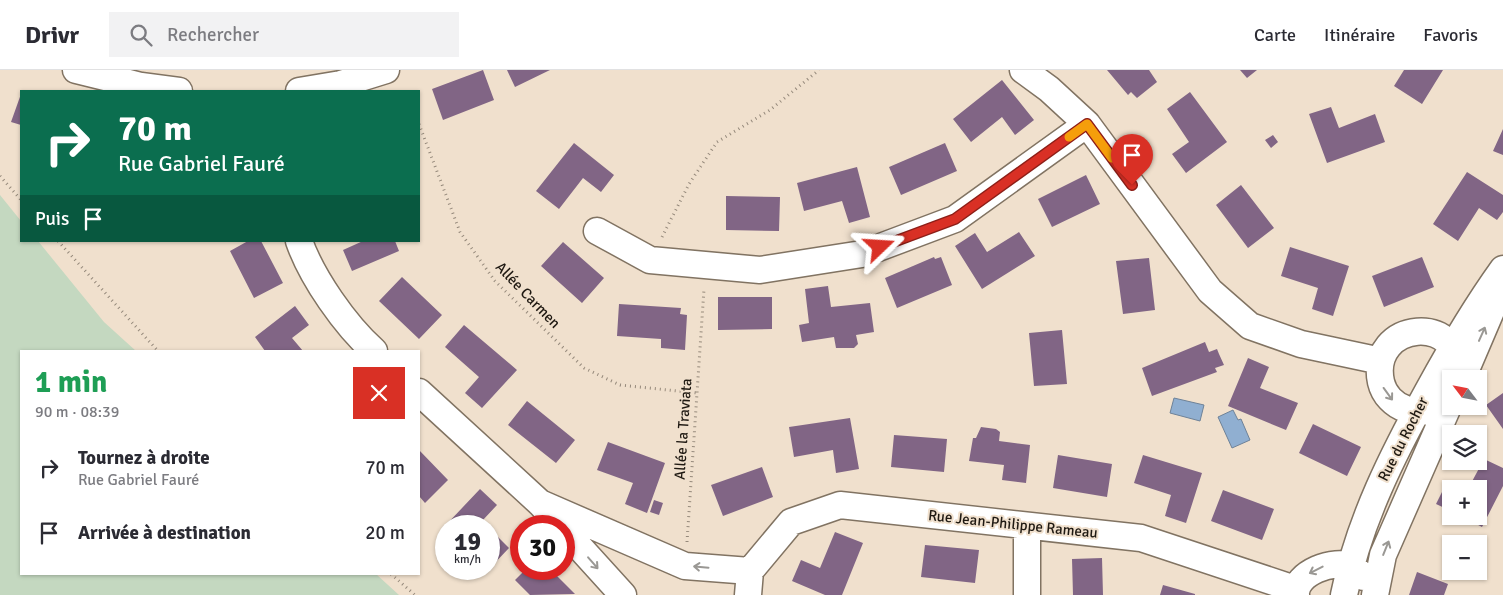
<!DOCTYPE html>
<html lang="fr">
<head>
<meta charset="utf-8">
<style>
	:root { --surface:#fff; --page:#f2f2f3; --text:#2b2b33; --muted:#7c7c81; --line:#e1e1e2 }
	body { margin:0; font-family:Signika,sans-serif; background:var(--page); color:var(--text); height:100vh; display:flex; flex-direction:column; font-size:19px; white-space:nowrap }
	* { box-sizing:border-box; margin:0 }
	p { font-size:16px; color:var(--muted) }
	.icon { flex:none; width:28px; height:28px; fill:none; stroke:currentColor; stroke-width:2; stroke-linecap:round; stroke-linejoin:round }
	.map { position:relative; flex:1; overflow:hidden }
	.details { position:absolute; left:20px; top:280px; width:400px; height:225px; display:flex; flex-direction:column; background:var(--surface); border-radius:0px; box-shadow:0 1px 4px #0004 }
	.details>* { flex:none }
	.hud { position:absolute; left:20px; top:20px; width:400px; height:152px; border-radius:0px; box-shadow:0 1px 4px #0004; background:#0b6e4f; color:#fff; overflow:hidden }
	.needle { width:32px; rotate:302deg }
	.tools { position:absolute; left:1442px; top:300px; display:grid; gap:10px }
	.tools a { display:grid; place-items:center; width:45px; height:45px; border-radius:0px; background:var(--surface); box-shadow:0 1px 4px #0004; font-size:25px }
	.speed { position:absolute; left:435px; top:445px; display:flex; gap:10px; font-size:25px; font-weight:700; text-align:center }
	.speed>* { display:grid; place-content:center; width:65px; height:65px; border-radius:50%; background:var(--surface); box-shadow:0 1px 4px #0004; line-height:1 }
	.speed small { font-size:12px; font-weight:400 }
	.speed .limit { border:8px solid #d22; background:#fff; color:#111 }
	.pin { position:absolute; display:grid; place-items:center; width:42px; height:42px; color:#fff; margin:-51px -21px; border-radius:50% 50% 50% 0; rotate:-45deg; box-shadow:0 0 5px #0007 }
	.pin .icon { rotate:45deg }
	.me { position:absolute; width:55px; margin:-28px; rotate:70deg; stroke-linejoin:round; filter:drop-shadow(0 0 4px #0008) }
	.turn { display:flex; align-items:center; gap:18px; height:105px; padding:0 15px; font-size:22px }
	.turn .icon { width:65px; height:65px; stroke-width:2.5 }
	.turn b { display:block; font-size:35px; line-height:42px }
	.then { display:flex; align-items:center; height:48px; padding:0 15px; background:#0003; gap:10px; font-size:19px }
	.round { display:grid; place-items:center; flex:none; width:52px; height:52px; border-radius:0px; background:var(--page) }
	.headline { display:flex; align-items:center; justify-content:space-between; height:85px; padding:0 15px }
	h1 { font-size:30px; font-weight:800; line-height:38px; color:#1e9e55 }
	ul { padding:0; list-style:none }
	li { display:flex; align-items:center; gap:15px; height:65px; padding:0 15px }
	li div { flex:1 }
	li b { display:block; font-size:19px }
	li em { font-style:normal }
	header { display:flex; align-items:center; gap:30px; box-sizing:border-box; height:70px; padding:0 25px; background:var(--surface); border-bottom:1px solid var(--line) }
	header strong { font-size:24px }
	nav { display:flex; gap:28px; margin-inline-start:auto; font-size:18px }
	.search { width:350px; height:45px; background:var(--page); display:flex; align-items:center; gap:12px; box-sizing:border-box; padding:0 18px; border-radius:0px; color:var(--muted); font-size:19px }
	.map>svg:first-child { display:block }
	.green { fill:#c4d8c0 }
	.water { fill:#90afd1; stroke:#6e8298 }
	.building { fill:#816585 }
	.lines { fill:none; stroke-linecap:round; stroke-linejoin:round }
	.street-casing { stroke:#817362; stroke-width:29 }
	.path { stroke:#95897b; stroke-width:3; stroke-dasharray:1 4; stroke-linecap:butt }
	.street { stroke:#fff; stroke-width:26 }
	.oneway { stroke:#9a9894 }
	.route-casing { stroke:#8d1f18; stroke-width:12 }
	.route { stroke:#d93025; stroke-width:9 }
	.slow { stroke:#f59e0b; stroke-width:9 }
	.labels { text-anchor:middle; stroke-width:4; stroke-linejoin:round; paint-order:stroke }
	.street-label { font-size:15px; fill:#1f1912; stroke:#f0e0cd }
</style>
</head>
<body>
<header>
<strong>Drivr</strong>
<div class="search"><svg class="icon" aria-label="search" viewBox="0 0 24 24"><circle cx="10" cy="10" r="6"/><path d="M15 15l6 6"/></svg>Rechercher</div>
<nav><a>Carte</a><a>Itinéraire</a><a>Favoris</a></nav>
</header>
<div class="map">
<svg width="1503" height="525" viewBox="0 0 1503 525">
	<rect width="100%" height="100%" fill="#f0e0cd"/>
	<path class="green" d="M0,125L21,151V171H38L104,252L136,281H21V504H376L399,525H0Z"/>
	<path class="water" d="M1174,328L1204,335L1200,351L1170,343Z
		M1233,340L1238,350L1241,349L1250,370L1232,378L1218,347Z"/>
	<path class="building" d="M483,0L494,30L443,50L432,19Z
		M507,0H550L515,17Z
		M1107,0H1149L1157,12L1137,28L1131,22L1128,25Z
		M1240,0H1257L1247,8Z
		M1404,0H1443L1422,34L1394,16Z
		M1002,10L1034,50L1015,65L1002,47L971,72L953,49Z
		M1190,22L1227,72L1186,103L1172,84L1189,72L1167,39Z
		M21,24V55L11,52Z
		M1331,37L1339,58L1375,44L1385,72L1327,93L1309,44Z
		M1503,59V85L1493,81Z
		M1273,65L1278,72L1271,78L1265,70Z
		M574,73L614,105L601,122L583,108L559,139L536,121Z
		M945,73L957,101L901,125L889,97Z
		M857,97L870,147L849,153L842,131L804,141L797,113Z
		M1467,102L1503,125V142L1497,150L1479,138L1458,171L1433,154Z
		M1086,105L1100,134L1052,157L1038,129Z
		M1241,115L1274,158L1248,178L1216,135Z
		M726,126L780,127L779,161L726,160Z
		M1019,162L1035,186L982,219L955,176L975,163L987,182Z
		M248,171H261L283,213L254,228L230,181Z
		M363,171H395L399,181L352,201L343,180Z
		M563,172L604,208L582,233L541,196Z
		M1290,177L1349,196L1333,246L1312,239L1318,218L1281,206Z
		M934,187L935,189L941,187L952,215L897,238L885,208Z
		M1422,187L1434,217L1384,237L1372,206Z
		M1149,188L1155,240L1123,244L1116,191Z
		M402,207L442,245L419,269L379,231Z
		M828,216L831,237L870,233L874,262L856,265L858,274L854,278H836L834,267L802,272L799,255L809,253L805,219Z
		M718,227H772V259L718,260Z
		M619,234L681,238L680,244L687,245L685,280L661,278V269L617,266Z
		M295,236L309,255L292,268L303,281H265L255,267Z
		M464,255L517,300L482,338L465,323L479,307L445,277Z
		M1062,260L1067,314L1034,316L1029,263Z
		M1205,272L1209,282L1217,279L1219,284L1224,295L1215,298L1217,302L1152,326L1142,298Z
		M1248,288L1269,297L1260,318L1298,333L1286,360L1228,336Z
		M1503,323V359L1486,335Z
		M527,331L575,370L556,393L508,355Z
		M850,348L859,399L836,403L833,380L794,387L789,357Z
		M1313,354L1361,377L1347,406L1299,383Z
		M981,357L996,359L1000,362L999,371L1030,375L1026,413L1002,410L1004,395L969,391L973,368H976Z
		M894,365L947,369L944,402L891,397Z
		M608,372L665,393L647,443L625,434L633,413L597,400Z
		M419,380L448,410L425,433L419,426Z
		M1058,385L1112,394L1107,427L1053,418Z
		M1143,385L1202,403L1186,453L1165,446L1171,425L1134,413Z
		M1484,389L1503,398V416L1482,457L1461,446H1479V419H1468Z
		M762,397L773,427L723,446L711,415Z
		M1446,414L1456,419H1451V441L1436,434Z
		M480,419L497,435L482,451L487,456H445Z
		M1223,420L1274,439L1262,470L1211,451Z
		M654,430L663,433L659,445L650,442Z
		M489,458L509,478L489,499Z
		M835,462L863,473L842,525H825L792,511L801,490L820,498Z
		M925,475L979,480L975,513L921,507Z
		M1102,488L1103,525H1073L1072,489Z
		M526,499H550L575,524L530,525L515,510Z
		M1417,502L1448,514L1444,525H1409Z
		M1163,515L1195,524V525H1160Z"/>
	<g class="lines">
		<g class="street-casing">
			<path id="street" d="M76,0L141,16L179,21
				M1023,0L1049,19L1087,54L1210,221L1250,256L1301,274L1381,291
				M299,21L341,14L386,0
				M597,161L650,190L760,200L862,184L955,149L1087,54
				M299,171C312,208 345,255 374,281
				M1462,309L1497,227
				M419,322L540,433L552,446
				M1451,327C1439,339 1423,346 1406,339C1394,335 1384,325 1381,312C1368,251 1464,240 1460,309
				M540,433L685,496L750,501
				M1027,456V525
				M564,460L623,525
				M748,525L750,501L791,452L840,435L1141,468L1295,519
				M1296,525C1294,503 1335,488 1352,497C1356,499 1360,504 1364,507
				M1344,525C1359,451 1393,384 1429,319C1452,277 1475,238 1503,199
				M1375,525L1383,485L1451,330"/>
		</g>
		<path class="path" d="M419,54L460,162L495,211L584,298L620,315L697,323
			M0,106L21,130
			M662,167L689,114L717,72L770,40L819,0
			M58,171L158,281
			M687,472L704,219
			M391,504L415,525"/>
		<use href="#street" class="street"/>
	</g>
	<defs><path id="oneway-shaft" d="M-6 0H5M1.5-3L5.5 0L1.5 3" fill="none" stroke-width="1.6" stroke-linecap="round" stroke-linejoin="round" transform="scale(1.25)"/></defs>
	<g class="oneway">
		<use href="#oneway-shaft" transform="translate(1482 264) rotate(-66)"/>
		<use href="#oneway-shaft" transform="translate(1388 324) rotate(54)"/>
		<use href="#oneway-shaft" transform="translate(1386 478) rotate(-68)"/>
		<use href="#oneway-shaft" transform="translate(593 493) rotate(49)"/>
		<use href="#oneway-shaft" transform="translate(701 497) rotate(-175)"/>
		<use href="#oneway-shaft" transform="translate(1316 500) rotate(153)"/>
	</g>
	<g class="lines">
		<g class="route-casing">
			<path id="route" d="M880,177L955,149L1087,54L1132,115"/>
		</g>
		<use href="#route" class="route"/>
		<path class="slow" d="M1069,67L1087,54L1112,88"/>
	</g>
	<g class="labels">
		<g class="street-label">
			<text transform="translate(528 225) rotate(46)" y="5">Allée Carmen</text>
			<text transform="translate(683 359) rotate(-86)" y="5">Allée la Traviata</text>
			<text transform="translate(1403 369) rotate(-63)" y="5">Rue du Rocher</text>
			<text transform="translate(1013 454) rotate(6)" y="5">Rue Jean-Philippe Rameau</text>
		</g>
	</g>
</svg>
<div class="tools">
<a><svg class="needle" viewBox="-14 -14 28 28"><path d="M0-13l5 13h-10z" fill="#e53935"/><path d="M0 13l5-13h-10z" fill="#7c7c81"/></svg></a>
<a><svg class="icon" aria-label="layers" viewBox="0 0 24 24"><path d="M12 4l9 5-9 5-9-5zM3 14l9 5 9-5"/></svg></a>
<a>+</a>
<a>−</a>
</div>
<div class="speed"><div>19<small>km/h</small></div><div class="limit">30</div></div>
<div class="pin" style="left:1132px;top:115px;background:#d93025"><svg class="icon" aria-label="arrive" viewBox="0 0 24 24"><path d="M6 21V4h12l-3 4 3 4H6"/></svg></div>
<svg class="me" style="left:880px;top:177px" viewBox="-20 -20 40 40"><path d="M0-17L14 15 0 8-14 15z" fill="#d93025" stroke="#fff" stroke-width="4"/></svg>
<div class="hud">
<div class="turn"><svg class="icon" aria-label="right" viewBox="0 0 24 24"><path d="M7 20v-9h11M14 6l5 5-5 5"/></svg><div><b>70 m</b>Rue Gabriel Fauré</div></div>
<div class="then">Puis<svg class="icon" aria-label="arrive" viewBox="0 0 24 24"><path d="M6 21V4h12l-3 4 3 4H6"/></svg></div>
</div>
<section class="details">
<div class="headline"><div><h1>1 min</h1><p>90 m · 08:39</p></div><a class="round" style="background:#d93025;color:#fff"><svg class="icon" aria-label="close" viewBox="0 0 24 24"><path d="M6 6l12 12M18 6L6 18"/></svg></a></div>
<ul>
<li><svg class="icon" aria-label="right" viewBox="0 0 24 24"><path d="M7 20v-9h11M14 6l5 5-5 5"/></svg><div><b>Tournez à droite</b><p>Rue Gabriel Fauré</p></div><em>70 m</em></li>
<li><svg class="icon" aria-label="arrive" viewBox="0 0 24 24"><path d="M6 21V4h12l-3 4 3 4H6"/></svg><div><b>Arrivée à destination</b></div><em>20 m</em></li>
</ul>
</section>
</div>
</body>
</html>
